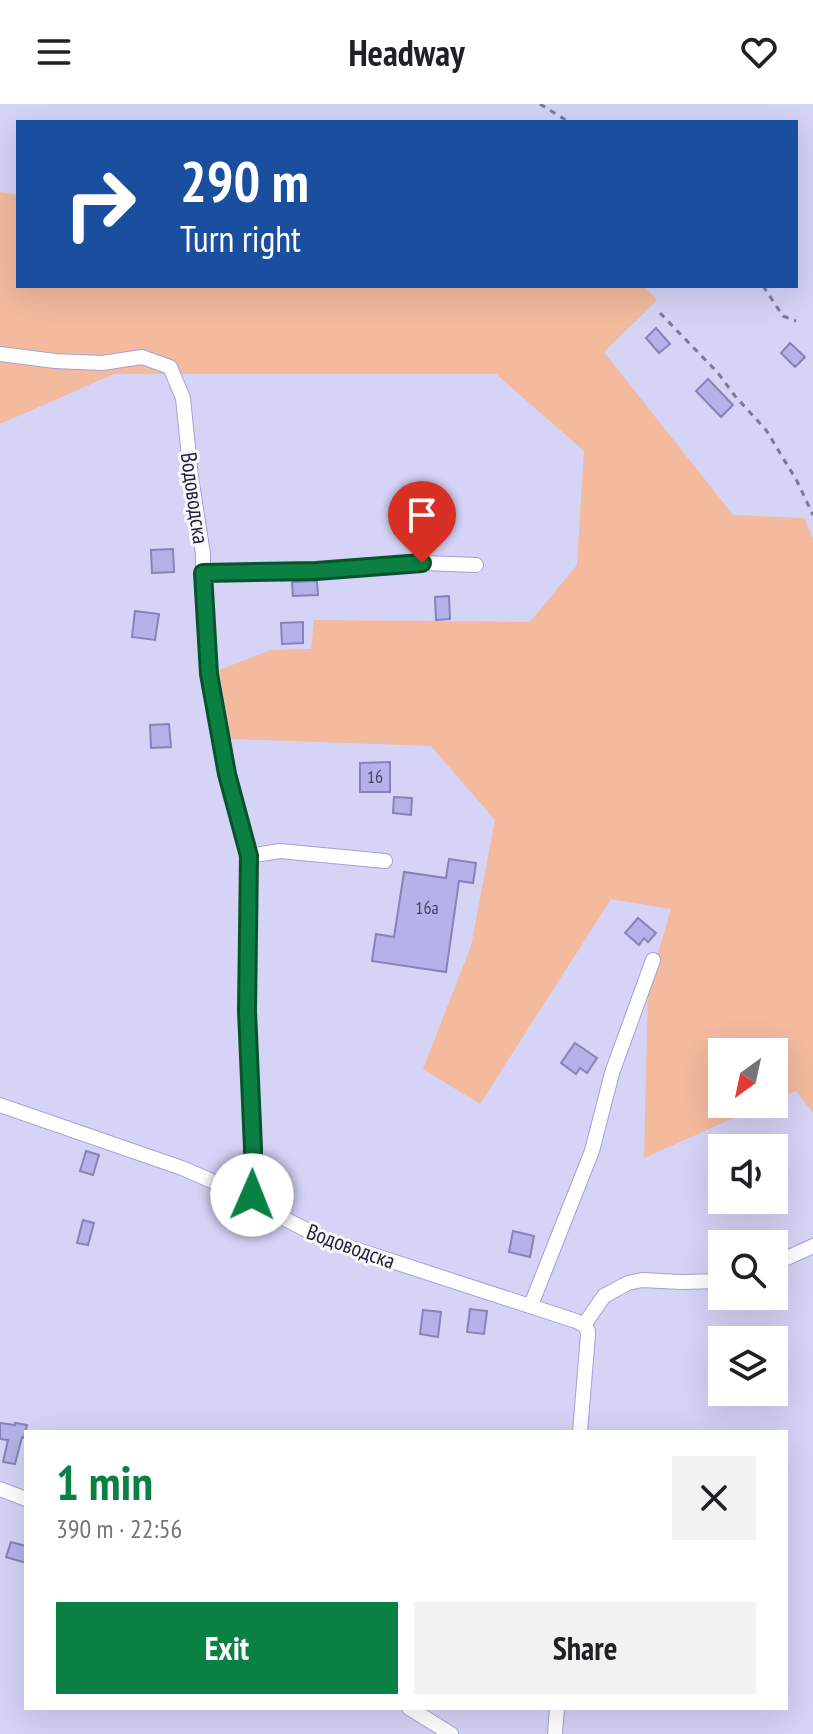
<!DOCTYPE html>
<html lang="en">
<head>
<meta charset="utf-8">
<style>
	:root { --surface:#fff; --page:#f2f2f2; --text:#202124; --muted:#757577; --accent:#0b8043 }
	body { margin:0; font-family:"PT Sans Narrow",sans-serif; background:var(--page); color:var(--text); height:100vh; display:flex; flex-direction:column; font-size:30px; white-space:nowrap }
	* { box-sizing:border-box; margin:0 }
	p { font-size:26px; color:var(--muted) }
	.icon { flex:none; width:44px; height:44px; fill:none; stroke:currentColor; stroke-width:2; stroke-linecap:round; stroke-linejoin:round }
	.map { position:relative; flex:1; overflow:hidden }
	.drawer { position:absolute; left:24px; top:1326px; width:764px; height:280px; display:flex; flex-direction:column; background:var(--surface); border-radius:0px; box-shadow:0 8px 32px #0002 }
	.drawer>* { flex:none }
	.top-card { position:absolute; left:16px; top:16px; width:782px; height:168px; border-radius:0px; box-shadow:0 8px 32px #0002; background:#1a4fa0; color:#fff; overflow:hidden }
	.needle { width:52px; rotate:213deg }
	.controls { position:absolute; left:708px; top:934px; display:grid; gap:16px }
	.controls a { display:grid; place-items:center; width:80px; height:80px; border-radius:0px; background:var(--surface); box-shadow:0 8px 32px #0002; font-size:40px }
	.pin { position:absolute; display:grid; place-items:center; width:68px; height:68px; color:#fff; margin:-82px -34px; border-radius:50% 50% 50% 0; rotate:-45deg; box-shadow:0 0 8px #0007 }
	.pin .icon { rotate:45deg }
	.me { position:absolute; width:88px; margin:-44px; rotate:1deg; stroke-linejoin:round; filter:drop-shadow(0 0 6px #0008) }
	.turn { display:flex; align-items:center; gap:28px; height:168px; padding:0 32px; font-size:36px }
	.turn .icon { width:104px; height:104px; stroke-width:2.5 }
	.turn b { display:block; font-size:56px; line-height:68px }
	.round { display:grid; place-items:center; flex:none; width:84px; height:84px; border-radius:0px; background:var(--page) }
	.overview { display:flex; align-items:center; justify-content:space-between; height:136px; padding:0 32px }
	h1 { font-size:48px; font-weight:600; line-height:60px; color:var(--accent) }
	.cta { display:flex; gap:16px; margin-top:auto; padding:16px 32px }
	.cta a { flex:1; height:92px; border-radius:0px; background:var(--accent); color:#fff; font-size:32px; font-weight:600; line-height:92px; text-align:center }
	.cta a+a { background:var(--page); color:var(--text) }
	header { display:flex; justify-content:space-between; align-items:center; height:104px; padding:0 32px; background:var(--surface); font-size:36px; font-weight:600 }
	.map>svg:first-child { display:block }
	.green { fill:#f3ba9e }
	.building { fill:#b5b2e9; stroke:#8783b8; stroke-width:2 }
	.lines { fill:none; stroke-linecap:round; stroke-linejoin:round }
	.street-casing { stroke:#a4a0d7; stroke-width:16 }
	.path { stroke:#7b7995; stroke-width:3; stroke-dasharray:6 6; stroke-linecap:butt }
	.street { stroke:#fff; stroke-width:14 }
	.route-casing { stroke:#07532c; stroke-width:20 }
	.route { stroke:#0b8043; stroke-width:14 }
	.labels { text-anchor:middle; stroke-width:6; stroke-linejoin:round; paint-order:stroke }
	.number-label { font-size:18px; fill:#464461 }
	.street-label { font-size:22px; fill:#211f34; stroke:#f8f8fd }
</style>
</head>
<body>
<header><svg class="icon" aria-label="menu" viewBox="0 0 24 24"><path d="M4 6h16M4 12h16M4 18h16"/></svg>Headway<svg class="icon" aria-label="heart" viewBox="0 0 24 24"><path d="M12 20l-8-8c-3-5 5-10 8-4 3-6 11-1 8 4z"/></svg></header>
<div class="map">
<svg width="813" height="1630" viewBox="0 0 813 1630">
	<rect width="100%" height="100%" fill="#d5d3f6"/>
	<path class="green" d="M0,88L18,91V182H644L657,196L604,248L733,411L804,414L813,435V1009L796,987L774,996V948H722V1000H765L644,1054L648,882L671,805L611,795L480,1000L423,965L471,842L495,716L431,642L231,635L219,566L271,546L311,545L314,516L530,518L577,461L584,347L496,270H114L0,320Z"/>
	<path class="building" d="M656,224L670,240L659,249L646,234Z
		M790,239L805,253L795,263L781,249Z
		M708,275L733,301L721,313L696,287Z
		M173,445L174,468L152,469L151,446Z
		M317,477L318,491L293,492L292,478Z
		M449,492L450,515L436,516L435,493Z
		M135,507L159,510L155,536L132,533Z
		M303,518V539L282,540L281,519Z
		M169,620L171,643L151,644L150,621Z
		M390,658V688H360V659Z
		M394,693L412,694L411,711L393,709Z
		M449,755L476,759L473,779L459,777L446,868L372,857L376,830L394,833L404,768L446,774Z
		M638,814L656,829L648,838L644,834L639,841L625,829Z
		M575,939L597,954L587,969L580,964L576,970L561,959Z
		M86,1047L99,1051L93,1071L80,1067Z
		M83,1116L94,1119L88,1141L77,1139Z
		M513,1127L534,1132L530,1153L509,1148Z
		M470,1205L487,1207L484,1230L467,1228Z
		M423,1206L441,1208L438,1233L420,1230Z
		M0,1319L15,1321V1319L27,1321L24,1334L22,1333L15,1360L3,1358L8,1336L0,1335Z
		M11,1438L26,1442V1459L6,1453Z"/>
	<g class="lines">
		<g class="street-casing">
			<path id="street" d="M0,250L55,257L102,259L142,253L170,263L183,294L191,373L203,450V469L209,570L227,670L249,752L247,907L253,1044L252,1091L255,1097L262,1103L324,1135L576,1217L584,1221L588,1227V1231L580,1328
				M203,469L316,467L422,459L476,461
				M249,752L280,747L385,757
				M0,1001L182,1064L235,1087L252,1091
				M774,1160L813,1142
				M531,1201L592,1047L612,969L653,856
				M584,1221L604,1192L628,1179L642,1176L681,1178L722,1177
				M0,1385L26,1395
				M409,1604L451,1630
				M555,1630L557,1604"/>
		</g>
		<path class="path" d="M540,0L569,18
			M763,182L783,212L796,217
			M660,209L718,269L735,292L766,326L797,377L813,411"/>
		<use href="#street" class="street"/>
	</g>
	<g class="lines">
		<g class="route-casing">
			<path id="route" d="M252,1091L253,1044L247,907L249,752L227,670L209,570L203,469L316,467L422,459"/>
		</g>
		<use href="#route" class="route"/>
	</g>
	<g class="labels">
		<g class="number-label">
			<text x="375" y="679">16</text>
			<text x="427" y="810">16a</text>
		</g>
		<g class="street-label">
			<text transform="translate(195 394) rotate(82)" y="8">Водоводска</text>
			<text transform="translate(351 1142) rotate(20)" y="8">Водоводска</text>
		</g>
	</g>
</svg>
<div class="controls">
<a><svg class="needle" viewBox="-14 -14 28 28"><path d="M0-13l5 13h-10z" fill="#e53935"/><path d="M0 13l5-13h-10z" fill="#757577"/></svg></a>
<a><svg class="icon" aria-label="sound" viewBox="0 0 24 24"><path d="M4 9h4l5-4v14l-5-4H4zM17 9q2 3 0 6"/></svg></a>
<a><svg class="icon" aria-label="search" viewBox="0 0 24 24"><circle cx="10" cy="10" r="6"/><path d="M15 15l6 6"/></svg></a>
<a><svg class="icon" aria-label="layers" viewBox="0 0 24 24"><path d="M12 4l9 5-9 5-9-5zM3 14l9 5 9-5"/></svg></a>
</div>
<div class="pin" style="left:422px;top:459px;background:#d93025"><svg class="icon" aria-label="arrive" viewBox="0 0 24 24"><path d="M6 21V4h12l-3 4 3 4H6"/></svg></div>
<svg class="me" style="left:252px;top:1091px" viewBox="-20 -20 40 40"><circle r="19" fill="#fff"/><path d="M0-13L10 11 0 6-10 11z" fill="#0b8043"/></svg>
<div class="top-card">
<div class="turn"><svg class="icon" aria-label="right" viewBox="0 0 24 24"><path d="M7 20v-9h11M14 6l5 5-5 5"/></svg><div><b>290 m</b>Turn right</div></div>
</div>
<section class="drawer">
<div class="overview"><div><h1>1 min</h1><p>390 m · 22:56</p></div><a class="round"><svg class="icon" aria-label="close" viewBox="0 0 24 24"><path d="M6 6l12 12M18 6L6 18"/></svg></a></div>
<div class="cta"><a>Exit</a><a>Share</a></div>
</section>
</div>
</body>
</html>
